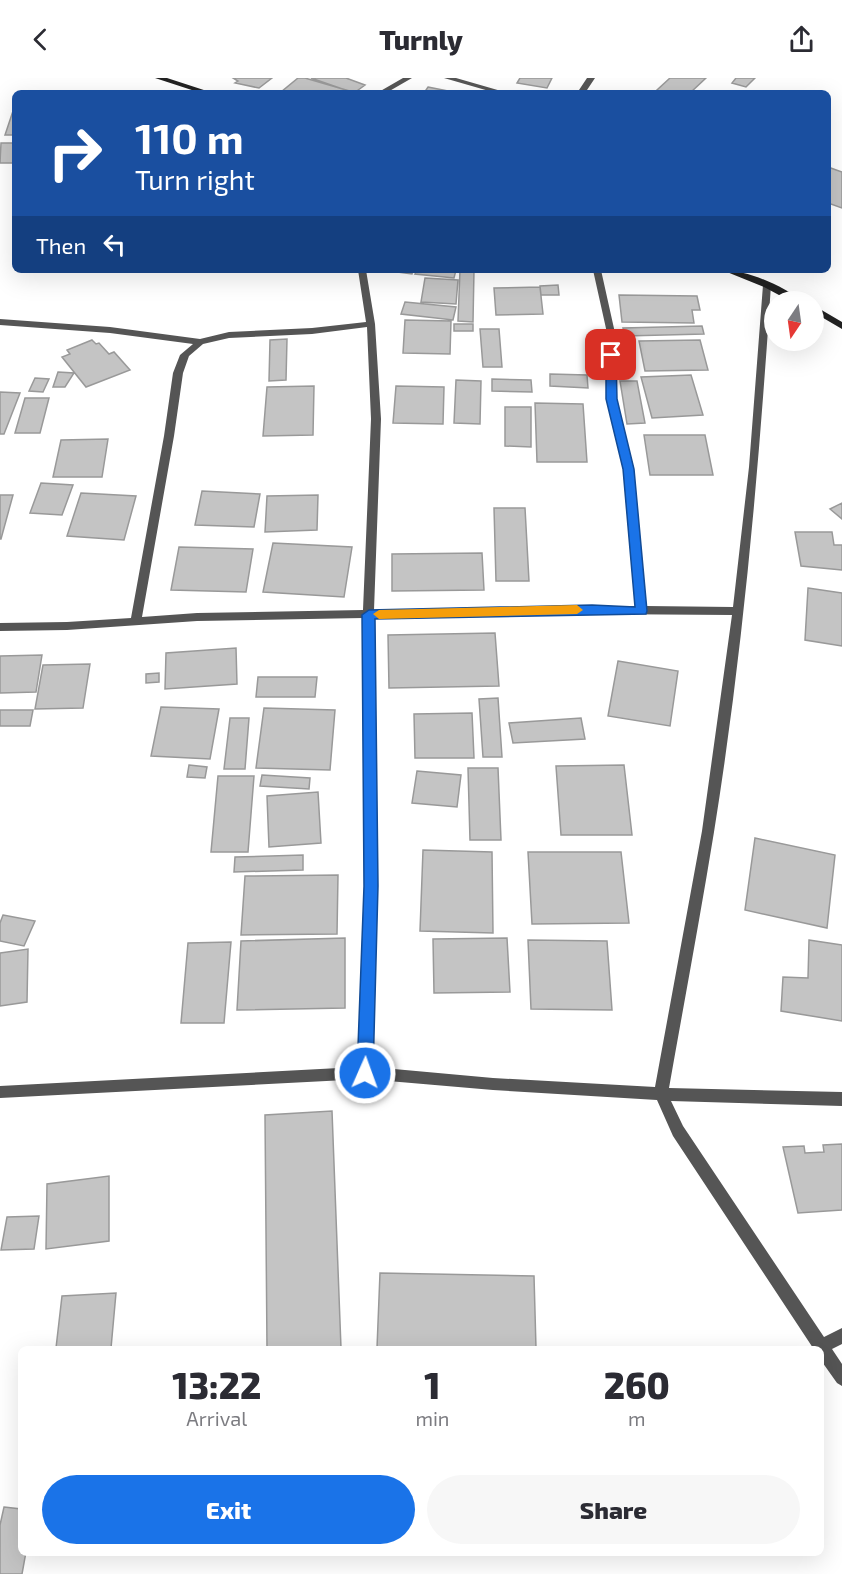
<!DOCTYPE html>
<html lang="en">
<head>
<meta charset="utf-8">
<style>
	:root { --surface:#fff; --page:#f7f7f7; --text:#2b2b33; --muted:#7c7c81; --accent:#1a73e8 }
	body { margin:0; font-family:"Exo 2",sans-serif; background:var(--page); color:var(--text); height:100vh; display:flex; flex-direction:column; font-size:22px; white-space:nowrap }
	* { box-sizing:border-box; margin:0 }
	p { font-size:20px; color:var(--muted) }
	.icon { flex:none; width:33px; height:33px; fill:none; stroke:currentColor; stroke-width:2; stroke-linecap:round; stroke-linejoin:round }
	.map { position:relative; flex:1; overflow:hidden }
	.side { position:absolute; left:18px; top:1268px; width:806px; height:210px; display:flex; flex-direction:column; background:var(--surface); border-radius:9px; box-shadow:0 6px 24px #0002 }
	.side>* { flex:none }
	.top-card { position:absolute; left:12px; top:12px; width:819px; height:183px; border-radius:9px; box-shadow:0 6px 24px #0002; background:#1a4fa0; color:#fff; overflow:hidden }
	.needle { width:39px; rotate:193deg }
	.fabs { position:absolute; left:764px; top:213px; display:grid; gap:12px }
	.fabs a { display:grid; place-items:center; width:60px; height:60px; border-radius:50%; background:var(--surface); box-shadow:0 6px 24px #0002; font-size:30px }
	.pin { position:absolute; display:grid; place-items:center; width:51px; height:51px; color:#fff; margin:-26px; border-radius:12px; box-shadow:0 3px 9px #0006 }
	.me { position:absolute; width:66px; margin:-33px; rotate:2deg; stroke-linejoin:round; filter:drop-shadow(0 0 4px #0008) }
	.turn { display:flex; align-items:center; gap:21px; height:126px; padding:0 24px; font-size:27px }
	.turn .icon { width:78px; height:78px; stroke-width:2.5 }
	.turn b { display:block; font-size:42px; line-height:51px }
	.then { display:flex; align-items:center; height:57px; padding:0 24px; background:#0003; gap:12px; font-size:22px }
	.eta { display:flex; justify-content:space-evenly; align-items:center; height:102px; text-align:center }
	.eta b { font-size:36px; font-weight:800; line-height:42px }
	.button { display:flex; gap:12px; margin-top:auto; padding:12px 24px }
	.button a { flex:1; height:69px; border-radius:36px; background:var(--accent); color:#fff; font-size:24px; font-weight:800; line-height:69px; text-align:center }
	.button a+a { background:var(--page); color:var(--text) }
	header { display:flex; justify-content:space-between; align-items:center; height:78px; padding:0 24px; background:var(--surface); font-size:27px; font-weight:800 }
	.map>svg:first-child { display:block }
	.building { fill:#c4c4c4; stroke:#999; stroke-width:1.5 }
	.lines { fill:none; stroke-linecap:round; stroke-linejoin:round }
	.minor { fill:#555; fill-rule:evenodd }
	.secondary { fill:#222; fill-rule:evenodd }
	.route { fill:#1a73e8; stroke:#114b97; stroke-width:1.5 }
	.slow { fill:#f59e0b }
</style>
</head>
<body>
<header><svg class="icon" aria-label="back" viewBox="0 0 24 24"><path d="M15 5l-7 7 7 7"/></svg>Turnly<svg class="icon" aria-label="share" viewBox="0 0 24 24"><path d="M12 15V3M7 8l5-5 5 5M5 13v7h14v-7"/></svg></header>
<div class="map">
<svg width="842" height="1496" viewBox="0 0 842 1496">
	<rect width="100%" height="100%" fill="#fff"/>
	<path class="building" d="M233,0H272L259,10L235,5L238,3Z
		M298,0H305L353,14H281Z
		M311,0H346L365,7L354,15Z
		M520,0H552L547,10L517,5Z
		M670,0H706L690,15H665L657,12Z
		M736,0H755L746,9L732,5Z
		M428,9L453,14L424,15Z
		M15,27V57H5Z
		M1,65H15V85H0Z
		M828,89L842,94V130L828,125Z
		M382,192H413L412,196Z
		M417,192H456L454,200L415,196Z
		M460,192H474L473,244L458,243Z
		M425,200L458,202L456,226L421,224Z
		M558,207L559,217H541L540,208Z
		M540,209L543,236L496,237L494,210Z
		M619,217L697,218L700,232H692L694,245L622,244Z
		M405,224L456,229L453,242L401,236Z
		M405,242L451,243L450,276L403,275Z
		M454,246H473V253H454Z
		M702,248L704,256L625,258L623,250Z
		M480,251H499L502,289H483Z
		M287,261L286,302L269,303L270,262Z
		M92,262L96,266L99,265L109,276L114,274L130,292L86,309L62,279L70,276L67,272Z
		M700,262L708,292L645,293L639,263Z
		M58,294L74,295L65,309H53Z
		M550,296L587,297L588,310L550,308Z
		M691,297L703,337L652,340L641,299Z
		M35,300L49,301L43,314L29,313Z
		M492,301L531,302L532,314L492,313Z
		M456,302L481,303L480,346L454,345Z
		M620,303H637L645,345L627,346Z
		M314,308L313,357L263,358L267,309Z
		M396,308L444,309L443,346L393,345Z
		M0,314L20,315L4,356H0Z
		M25,320H49L40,355H15Z
		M535,325L583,326L587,384H537Z
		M505,329H531V369L505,368Z
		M644,357H705L713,397H650Z
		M108,361L102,399H53L61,362Z
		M41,405L73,407L62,437L30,435Z
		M202,413L260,416L254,449L195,447Z
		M81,415L136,418L124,462L67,458Z
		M0,417H13L1,461H0Z
		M318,417L317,452L265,454L267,418Z
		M842,425V441L830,431Z
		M494,430H525L529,503H496Z
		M795,454H832L834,467H842V492L801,488Z
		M273,465L352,469L344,519L263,514Z
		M179,469L253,471L246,514L171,512Z
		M482,475L484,512L392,513V476Z
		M808,510L842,515V568L805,562Z
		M495,555L499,608L389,610L388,557Z
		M236,570L237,606L165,611L166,575Z
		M42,577L36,614L0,615V578Z
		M618,583L678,593L670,648L608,638Z
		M90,586L83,630L35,631L43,587Z
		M159,595V604L146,605V596Z
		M258,599H317L315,619H256Z
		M498,620L502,679H483L479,621Z
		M161,629L219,631L210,681L151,678Z
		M264,630L335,632L330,692L256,690Z
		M0,632H33L30,648H0Z
		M472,635L474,680H415L414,636Z
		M230,640H249L245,691H224Z
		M581,640L585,661L513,665L509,645Z
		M189,687L207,689L205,700L187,699Z
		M624,687L632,757H561L556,688Z
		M468,690H498L501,762H470Z
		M417,693L461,697L457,729L412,725Z
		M262,697L310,700L309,711L260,708Z
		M218,698H254L248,774H211Z
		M318,714L321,765L269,769L267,718Z
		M755,760L835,777L827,850L745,832Z
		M423,772L492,774L493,855L420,853Z
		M528,774H621L629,845L532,846Z
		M303,777V792L234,794L235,779Z
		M338,797L337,856L241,857L245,798Z
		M3,837L35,843L24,868L0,863V845Z
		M345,860V930L237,932L241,863Z
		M507,860L510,914L434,915L433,861Z
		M528,862L607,863L612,932L531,931Z
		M809,862L842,867V943L781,933L783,899L808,900Z
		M231,864L224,945H181L188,865Z
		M28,871L27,924L0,928V875Z
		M332,1033L341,1270H267L265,1037Z
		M842,1066V1132L798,1135L783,1069L804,1068L805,1075L824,1074L823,1067Z
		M109,1098V1163L46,1171L47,1106Z
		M39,1138L34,1171L1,1172L7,1139Z
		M380,1195L534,1198L536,1270H377Z
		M116,1215L111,1270H56L62,1218Z
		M4,1429L21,1431V1474H26L22,1496H0V1447Z"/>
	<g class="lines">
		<path class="minor" d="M403,0H412L386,15H377Z
			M444,0H456L508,15H496Z
			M587,0H595L585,15H577Z
			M358,192H366L375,246L381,341L374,532L635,528L623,391L606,320L607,255L593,192H601L615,255L616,320L633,391L646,528L733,529L749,389L763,207L767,204L771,207C759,390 743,573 714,754C700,840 684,925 669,1010L842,1014V1028L671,1023L683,1048L824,1259L842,1250V1266L832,1271L842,1286V1308L837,1305L820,1281V1270H813L673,1058L657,1022L493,1012L365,1001L0,1020V1008L358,989L365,808L363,540L197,543L67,552L0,553V545L67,544L131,540L164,358L173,295L180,277L193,266L110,255L0,247V241L110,249L200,261L229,254L312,250L366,244ZM367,249L371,341L363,532L197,535L142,539L174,358L183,295L189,278L203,266L229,260L312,256ZM592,536L732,537L702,753L655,1009L493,1000L372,989L377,808L373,540Z"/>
		<path class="secondary" d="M155,0H167L213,15H201Z
			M722,192C748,192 783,208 804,224H792L764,209Z
			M813,227L842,244V251L813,234Z"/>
	</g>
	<path class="route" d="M611,274L616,277L617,321L634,391L647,533L646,536L375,541L378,808L373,995L370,1000L365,1002L359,1000L357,995L364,808L362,537L369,532L592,527L635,529L623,391L606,321V277Z"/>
	<path class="slow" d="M577,527L583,532L577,536L379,541L373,536L379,532Z"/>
</svg>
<div class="fabs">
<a><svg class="needle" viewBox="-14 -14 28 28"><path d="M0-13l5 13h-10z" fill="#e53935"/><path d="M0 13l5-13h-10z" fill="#7c7c81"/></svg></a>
</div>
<div class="pin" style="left:611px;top:277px;background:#d93025"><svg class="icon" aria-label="arrive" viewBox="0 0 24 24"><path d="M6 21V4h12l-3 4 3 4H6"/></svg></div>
<svg class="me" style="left:365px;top:995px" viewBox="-20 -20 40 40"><circle r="17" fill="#1a73e8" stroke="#fff" stroke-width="3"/><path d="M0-11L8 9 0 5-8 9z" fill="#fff"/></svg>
<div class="top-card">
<div class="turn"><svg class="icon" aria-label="right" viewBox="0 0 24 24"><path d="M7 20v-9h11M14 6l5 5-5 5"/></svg><div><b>110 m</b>Turn right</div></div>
<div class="then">Then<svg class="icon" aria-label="left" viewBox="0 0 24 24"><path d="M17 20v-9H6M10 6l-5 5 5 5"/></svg></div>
</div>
<section class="side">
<div class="eta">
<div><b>13:22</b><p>Arrival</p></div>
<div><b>1</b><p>min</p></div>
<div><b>260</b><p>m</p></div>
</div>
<div class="button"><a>Exit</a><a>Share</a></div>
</section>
</div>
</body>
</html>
